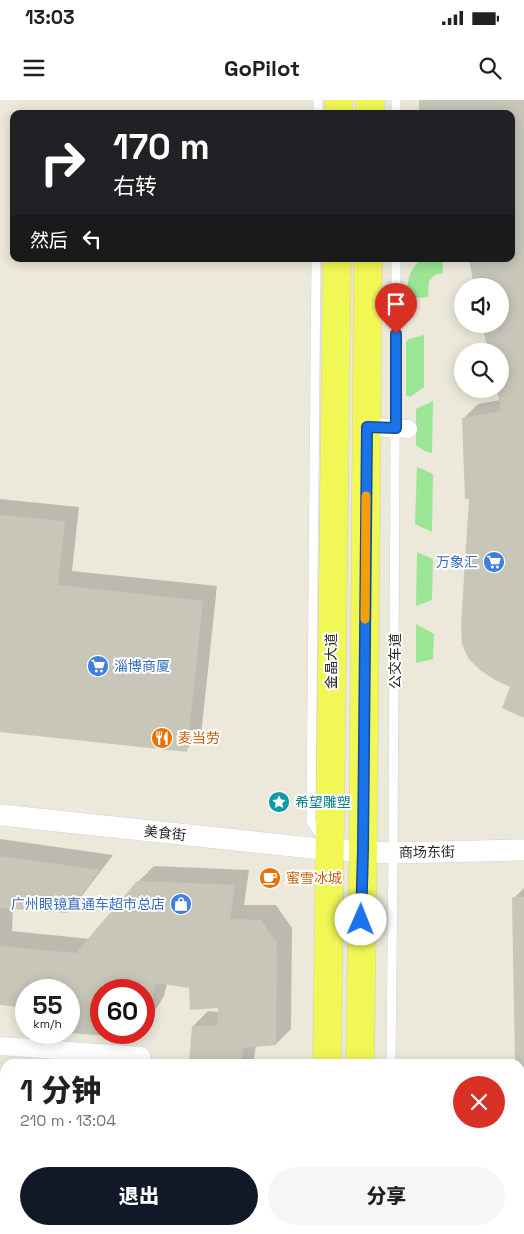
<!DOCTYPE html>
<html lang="zh">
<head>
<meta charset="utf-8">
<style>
	:root { --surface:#fff; --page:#f6f6f6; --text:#202124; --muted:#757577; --accent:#111827 }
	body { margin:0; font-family:"Space Grotesk","Noto Sans SC",sans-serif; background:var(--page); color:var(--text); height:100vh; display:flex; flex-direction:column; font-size:19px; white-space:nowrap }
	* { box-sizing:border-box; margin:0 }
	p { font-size:16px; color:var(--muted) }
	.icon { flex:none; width:28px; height:28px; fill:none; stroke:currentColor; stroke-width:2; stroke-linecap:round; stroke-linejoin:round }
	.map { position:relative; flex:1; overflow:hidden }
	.details { position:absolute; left:0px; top:959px; width:525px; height:176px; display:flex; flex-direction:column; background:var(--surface); border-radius:15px 15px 0 0; box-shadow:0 2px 12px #0003 }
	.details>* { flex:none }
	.guide { position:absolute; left:10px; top:10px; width:505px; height:152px; border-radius:10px; box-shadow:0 2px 12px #0003; background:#202124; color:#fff; overflow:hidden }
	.buttons { position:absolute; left:454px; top:178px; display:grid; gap:10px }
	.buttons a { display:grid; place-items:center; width:55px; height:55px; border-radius:50%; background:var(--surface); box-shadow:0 2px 12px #0003; font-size:25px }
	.speed { position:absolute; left:15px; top:879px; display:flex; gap:10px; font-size:25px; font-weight:700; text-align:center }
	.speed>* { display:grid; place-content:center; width:65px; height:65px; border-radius:50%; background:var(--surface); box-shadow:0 2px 12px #0003; line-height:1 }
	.speed small { font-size:12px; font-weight:400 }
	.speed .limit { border:8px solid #d22; background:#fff; color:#111 }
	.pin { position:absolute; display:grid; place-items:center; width:42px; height:42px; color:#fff; margin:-51px -21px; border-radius:50% 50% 50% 0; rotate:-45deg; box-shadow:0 0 5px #0007 }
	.pin .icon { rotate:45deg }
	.me { position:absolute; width:55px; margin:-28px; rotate:1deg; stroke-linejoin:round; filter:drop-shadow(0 0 4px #0008) }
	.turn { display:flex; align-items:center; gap:18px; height:105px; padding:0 20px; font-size:22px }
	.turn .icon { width:65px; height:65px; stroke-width:2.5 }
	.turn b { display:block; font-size:35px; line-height:42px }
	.then { display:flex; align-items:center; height:48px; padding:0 20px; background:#0003; gap:10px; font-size:19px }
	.round { display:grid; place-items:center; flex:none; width:52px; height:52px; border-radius:26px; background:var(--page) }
	.headline { display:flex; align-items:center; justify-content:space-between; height:85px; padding:0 20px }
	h1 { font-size:30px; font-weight:800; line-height:38px }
	.primary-button { display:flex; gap:10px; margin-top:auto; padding:10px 20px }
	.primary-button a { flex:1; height:58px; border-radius:30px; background:var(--accent); color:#fff; font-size:20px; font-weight:800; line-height:58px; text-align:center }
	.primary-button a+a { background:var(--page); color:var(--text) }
	.status { display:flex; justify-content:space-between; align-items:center; height:35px; padding:0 25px; background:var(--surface); direction:ltr }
	.status svg { height:14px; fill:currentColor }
	header { display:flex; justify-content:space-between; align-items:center; height:65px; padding:0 20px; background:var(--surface); font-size:22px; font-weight:800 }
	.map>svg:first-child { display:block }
	.green { fill:#9ae694 }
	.shadow { fill:#0003 }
	.building { fill:#c7c6b9 }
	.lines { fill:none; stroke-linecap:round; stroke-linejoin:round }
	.service-casing { stroke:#d1d0e3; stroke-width:10 }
	.minor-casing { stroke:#d1d0e3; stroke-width:19 }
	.tertiary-casing { stroke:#d1d0e3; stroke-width:22 }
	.primary-casing { stroke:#ccc; stroke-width:29 }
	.service { stroke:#fff; stroke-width:9 }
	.minor { stroke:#fff; stroke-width:18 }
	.tertiary { stroke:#fff; stroke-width:21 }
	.primary { stroke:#f1f755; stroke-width:28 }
	.route-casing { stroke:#114b97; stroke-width:12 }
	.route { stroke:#1a73e8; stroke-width:9 }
	.slow { stroke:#f59e0b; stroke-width:9 }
	.labels { text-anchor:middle; stroke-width:4; stroke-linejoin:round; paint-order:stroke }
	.shop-label { font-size:14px; fill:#366cbe; stroke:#fff; text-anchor:end }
	.street-label { font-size:14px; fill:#292929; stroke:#fff }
	.food-label { font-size:14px; fill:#c56008; stroke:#fff; text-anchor:start }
	.culture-label { font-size:14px; fill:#0d838f; stroke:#fff; text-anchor:start }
</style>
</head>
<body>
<div class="status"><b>13:03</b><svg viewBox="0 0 49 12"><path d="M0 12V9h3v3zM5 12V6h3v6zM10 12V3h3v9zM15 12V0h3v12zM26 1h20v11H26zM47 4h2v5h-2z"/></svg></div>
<header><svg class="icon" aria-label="menu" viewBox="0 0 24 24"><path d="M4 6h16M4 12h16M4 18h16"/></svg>GoPilot<svg class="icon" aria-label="search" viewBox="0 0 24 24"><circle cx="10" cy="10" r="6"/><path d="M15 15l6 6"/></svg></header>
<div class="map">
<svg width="524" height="1134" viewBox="0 0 524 1134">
	<rect width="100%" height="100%" fill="#ece9db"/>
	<path class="green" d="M423,159H442L443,173L435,175L429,181L428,197L407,199C407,183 408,168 423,159Z
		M424,235V287L410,297L406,295V242L409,239Z
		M433,301L432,353L425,351L416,345V309Z
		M417,367L433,374L432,432L415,424Z
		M417,452L433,459L432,500L416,506Z
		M416,524L434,534L433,559L416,563Z"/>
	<path class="shadow" d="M421,0H524V617L511,586L471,398L463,319L478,304L500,300L498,289H500V251H490L484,224H500V186H476L470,159H511V14Z
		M0,399L79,407L72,471L217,486L201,635L186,650L0,631Z
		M0,739L113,755L81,797L66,812L13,808L12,831L90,839L138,782L154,766L249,770L244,805H276L292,828L291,929L276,944L256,945L253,964H190L193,926L208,911L219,912L220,907L190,887L167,884L164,896L148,922L144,926V890H101V932H137L133,937L69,932V890H26V907L0,904Z
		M524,788V1134H518V1130H520V964L514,798Z"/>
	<path class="building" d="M419,0H524V618L502,608L510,587L495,580L480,570L468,558L462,544L461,524L469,399H465L462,318L501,311L497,289H500V251H488L482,224H500V186H474L469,159H511V14H419Z
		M0,415L65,421L58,485L203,501L187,652L0,632Z
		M0,756L100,770L67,813L0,808Z
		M137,781L235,785L230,819L261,820L277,843L276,945L243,948L241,964H189L192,926H217L218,908L190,910L189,888L156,883L150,912L144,921V890H101V932H137L133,938L69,933V890H26V908L0,905V846L76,853Z
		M512,797H524V1134H517V1130H520V964H515Z"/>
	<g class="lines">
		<g class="service-casing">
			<path id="service" d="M318,14V0
				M396,14V0
				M316,159L311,722L322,738
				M391,964L393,753L396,159
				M388,1134V1130"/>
		</g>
		<g class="minor-casing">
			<path id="minor" d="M367,327L408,329
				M0,946L141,956L143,964
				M113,1134L114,1130"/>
		</g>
		<g class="tertiary-casing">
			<path id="tertiary" d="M0,715L330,750L393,753L524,750"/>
		</g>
		<g class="primary-casing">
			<path id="primary" d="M338,14L339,0
				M370,14V0
				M327,964L337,159
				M360,964L363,751L368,159
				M325,1134V1130
				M358,1134V1130"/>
		</g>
		<use href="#service" class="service"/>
		<use href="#minor" class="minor"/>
		<use href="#tertiary" class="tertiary"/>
		<use href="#primary" class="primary"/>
	</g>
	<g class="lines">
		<g class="route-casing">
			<path id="route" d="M361,820L363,750L367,327L396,328V234"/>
		</g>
		<use href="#route" class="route"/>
		<path class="slow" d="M365,519L366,396"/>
	</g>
	<defs>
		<g id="supermarket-disc" transform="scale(1.125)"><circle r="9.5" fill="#3f7fe0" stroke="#fff"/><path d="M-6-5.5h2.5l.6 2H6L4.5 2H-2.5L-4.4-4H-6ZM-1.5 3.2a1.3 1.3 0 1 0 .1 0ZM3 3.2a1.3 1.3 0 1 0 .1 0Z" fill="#fff"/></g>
		<g id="restaurant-disc" transform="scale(1.125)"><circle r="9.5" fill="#e8710a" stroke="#fff"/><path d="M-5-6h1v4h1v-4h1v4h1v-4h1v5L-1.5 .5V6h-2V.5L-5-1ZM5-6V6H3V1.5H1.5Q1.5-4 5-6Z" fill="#fff"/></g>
		<g id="sight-disc" transform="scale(1.125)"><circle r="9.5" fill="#0f9aa8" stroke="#fff"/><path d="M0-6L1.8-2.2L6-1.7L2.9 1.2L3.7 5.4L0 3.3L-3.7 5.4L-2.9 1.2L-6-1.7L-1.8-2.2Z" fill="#fff"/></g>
		<g id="cafe-disc" transform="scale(1.125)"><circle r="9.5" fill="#e8710a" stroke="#fff"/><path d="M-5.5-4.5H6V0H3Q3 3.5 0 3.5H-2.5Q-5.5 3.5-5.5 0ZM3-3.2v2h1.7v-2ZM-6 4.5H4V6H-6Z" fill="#fff"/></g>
		<g id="shop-disc" transform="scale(1.125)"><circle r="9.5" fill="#3f7fe0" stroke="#fff"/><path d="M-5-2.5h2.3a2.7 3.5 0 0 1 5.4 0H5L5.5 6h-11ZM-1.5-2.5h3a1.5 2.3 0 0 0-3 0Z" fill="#fff"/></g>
	</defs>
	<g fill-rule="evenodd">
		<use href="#supermarket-disc" x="494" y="462"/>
		<use href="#supermarket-disc" x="98" y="566"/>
		<use href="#restaurant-disc" x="162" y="638"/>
		<use href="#sight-disc" x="279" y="702"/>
		<use href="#cafe-disc" x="270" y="778"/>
		<use href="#shop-disc" x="181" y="804"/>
	</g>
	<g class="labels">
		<g class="shop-label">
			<text x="478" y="467">万象汇</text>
			<text x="114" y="571" text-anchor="start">淄博商厦</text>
			<text x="165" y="809">广州眼镜直通车超市总店</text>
		</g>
		<g class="street-label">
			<text transform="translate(331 561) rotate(-90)" y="5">金晶大道</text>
			<text transform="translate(395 561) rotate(-90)" y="5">公交车道</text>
			<text transform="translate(165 733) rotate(6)" y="5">美食街</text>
			<text transform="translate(427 752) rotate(-1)" y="5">商场东街</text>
		</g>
		<g class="food-label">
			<text x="178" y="643">麦当劳</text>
			<text x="286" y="783">蜜雪冰城</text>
		</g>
		<g class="culture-label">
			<text x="295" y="707">希望雕塑</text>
		</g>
	</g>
</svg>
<div class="buttons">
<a><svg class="icon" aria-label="sound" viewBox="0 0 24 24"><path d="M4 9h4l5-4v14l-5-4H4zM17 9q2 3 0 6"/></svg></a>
<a><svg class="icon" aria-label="search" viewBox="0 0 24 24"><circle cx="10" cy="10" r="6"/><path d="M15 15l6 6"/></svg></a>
</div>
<div class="speed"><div>55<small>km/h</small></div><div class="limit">60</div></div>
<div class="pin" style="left:396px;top:234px;background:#d93025"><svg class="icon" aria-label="arrive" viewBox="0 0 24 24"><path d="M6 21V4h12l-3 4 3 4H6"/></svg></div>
<svg class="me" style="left:361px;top:820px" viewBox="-20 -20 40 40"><circle r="19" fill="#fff"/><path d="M0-13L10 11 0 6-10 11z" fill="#1a73e8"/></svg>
<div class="guide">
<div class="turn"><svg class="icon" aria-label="right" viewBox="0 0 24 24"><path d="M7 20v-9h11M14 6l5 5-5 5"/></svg><div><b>170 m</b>右转</div></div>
<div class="then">然后<svg class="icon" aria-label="left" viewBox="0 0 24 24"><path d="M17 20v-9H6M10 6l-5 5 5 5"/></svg></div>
</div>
<section class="details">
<div class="headline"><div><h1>1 分钟</h1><p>210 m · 13:04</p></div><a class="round" style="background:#d93025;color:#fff"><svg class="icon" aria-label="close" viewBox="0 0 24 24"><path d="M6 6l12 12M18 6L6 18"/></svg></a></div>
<div class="primary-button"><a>退出</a><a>分享</a></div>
</section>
</div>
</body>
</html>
